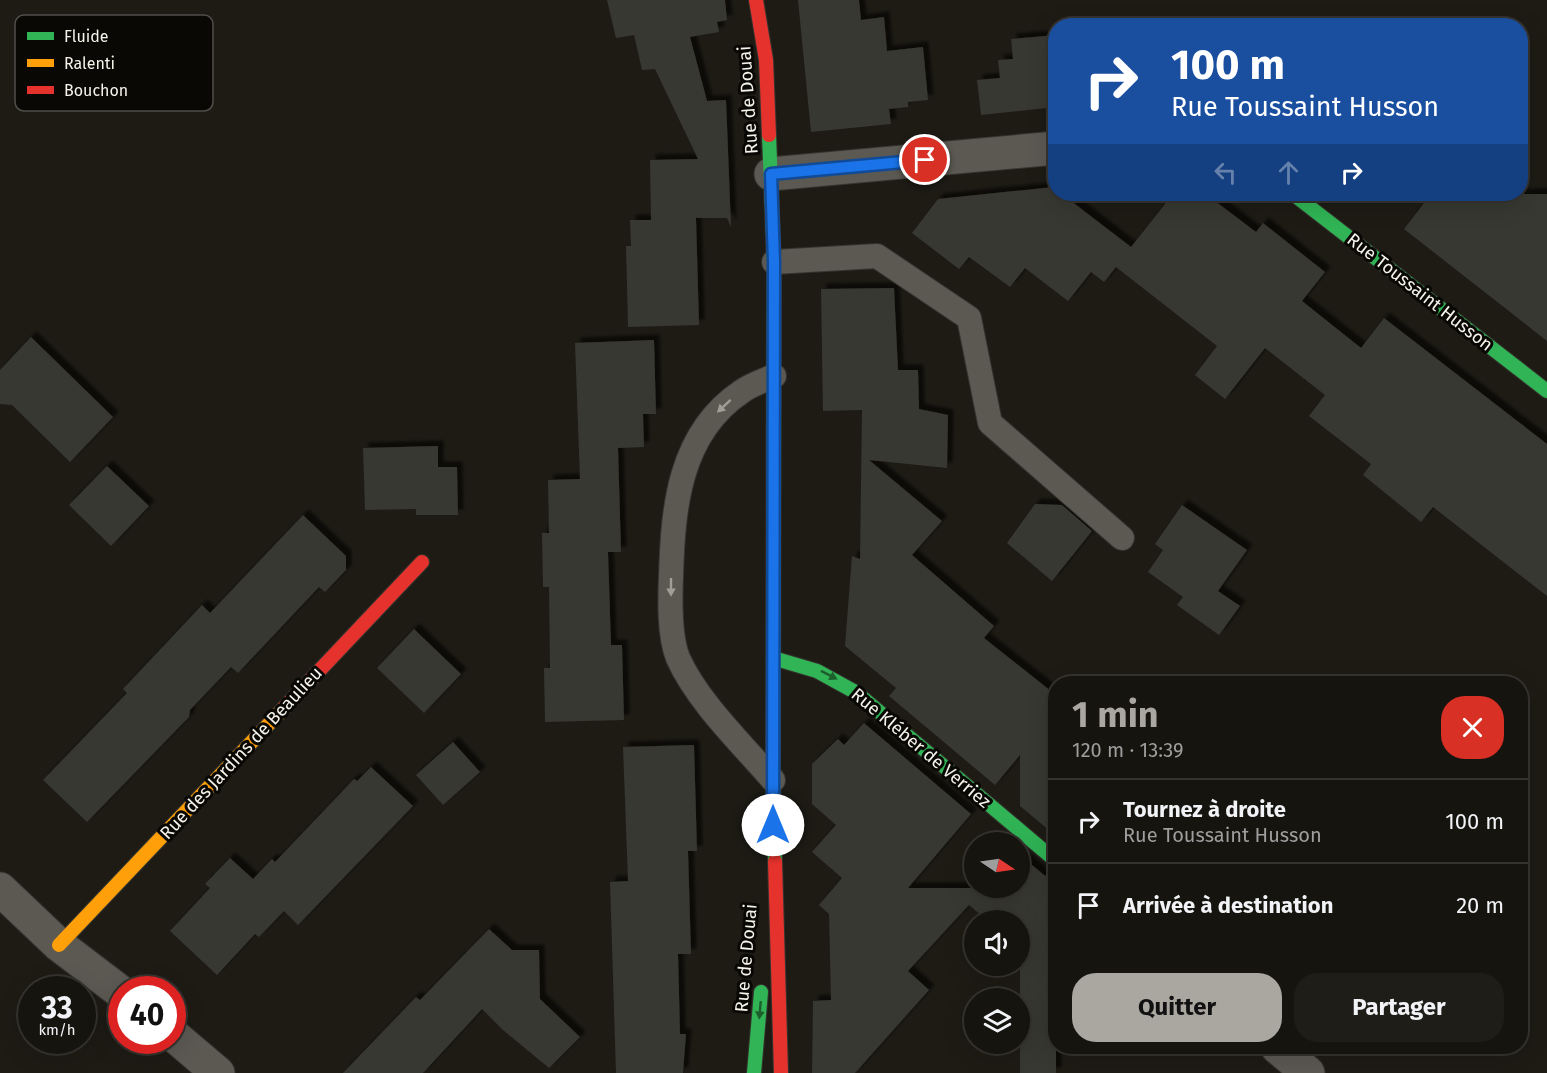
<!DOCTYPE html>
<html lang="fr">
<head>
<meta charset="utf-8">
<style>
	:root { --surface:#16140f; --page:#1f1d18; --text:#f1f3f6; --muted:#9e9e9e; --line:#35332f; --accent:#a9a79f }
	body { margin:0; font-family:"Fira Sans",sans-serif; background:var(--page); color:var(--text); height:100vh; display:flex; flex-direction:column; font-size:22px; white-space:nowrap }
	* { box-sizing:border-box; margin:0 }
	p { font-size:20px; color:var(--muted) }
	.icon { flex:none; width:33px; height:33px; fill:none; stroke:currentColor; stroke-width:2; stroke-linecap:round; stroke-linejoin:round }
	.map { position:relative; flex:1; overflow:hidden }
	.drawer { position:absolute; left:1048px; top:676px; width:480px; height:378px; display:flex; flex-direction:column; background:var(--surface); border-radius:24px; box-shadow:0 6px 24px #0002,0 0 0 2px var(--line) }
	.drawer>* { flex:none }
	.banner { position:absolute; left:1048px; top:18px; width:480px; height:183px; border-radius:24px; box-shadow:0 6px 24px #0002,0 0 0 2px var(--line); background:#1a4fa0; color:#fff; overflow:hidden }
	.needle { width:39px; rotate:103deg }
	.buttons { position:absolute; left:964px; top:832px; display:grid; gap:12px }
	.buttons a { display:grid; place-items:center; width:66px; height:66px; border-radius:50%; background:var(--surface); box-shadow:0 6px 24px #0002,0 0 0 2px var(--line); font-size:30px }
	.speed { position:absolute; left:18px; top:976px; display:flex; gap:12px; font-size:30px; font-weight:700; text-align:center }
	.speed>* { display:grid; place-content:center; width:78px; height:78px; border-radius:50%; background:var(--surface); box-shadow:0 6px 24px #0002,0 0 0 2px var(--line); line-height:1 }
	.speed small { font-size:15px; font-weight:400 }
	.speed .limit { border:9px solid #d22; background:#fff; color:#111 }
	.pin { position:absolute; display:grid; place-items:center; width:51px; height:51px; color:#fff; margin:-26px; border:3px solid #fff; border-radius:50%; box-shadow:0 2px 6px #0007 }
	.me { position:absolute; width:66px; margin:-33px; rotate:0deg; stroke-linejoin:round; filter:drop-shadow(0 0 4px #0008) }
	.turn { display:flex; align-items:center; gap:21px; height:126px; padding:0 24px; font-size:27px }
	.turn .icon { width:78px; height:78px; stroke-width:2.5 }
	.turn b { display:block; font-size:42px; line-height:51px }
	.lanes { display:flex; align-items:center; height:57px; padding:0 24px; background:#0003; justify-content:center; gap:30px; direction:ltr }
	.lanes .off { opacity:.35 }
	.round { display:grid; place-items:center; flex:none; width:63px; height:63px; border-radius:24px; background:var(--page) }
	.overview { display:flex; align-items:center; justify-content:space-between; height:102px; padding:0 24px }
	h1 { font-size:36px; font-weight:700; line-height:45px; color:var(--accent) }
	.cta { display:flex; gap:12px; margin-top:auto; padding:12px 24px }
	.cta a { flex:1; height:69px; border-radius:24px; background:var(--accent); color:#111; font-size:24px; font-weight:700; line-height:69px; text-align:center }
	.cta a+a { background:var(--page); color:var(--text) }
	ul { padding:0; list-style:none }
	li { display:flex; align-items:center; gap:18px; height:84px; padding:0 24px; border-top:2px solid var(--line) }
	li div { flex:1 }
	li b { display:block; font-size:22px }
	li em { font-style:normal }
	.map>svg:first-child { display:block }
	.building { fill:#393731; filter:url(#shadow) }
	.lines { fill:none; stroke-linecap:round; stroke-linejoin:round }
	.lane-casing { stroke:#36342f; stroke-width:26 }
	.street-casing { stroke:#36342f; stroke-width:35 }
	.fast-casing { stroke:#36342f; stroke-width:16 }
	.slow-casing { stroke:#36342f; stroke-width:16 }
	.jam-casing { stroke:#36342f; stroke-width:16 }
	.lane { stroke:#5b5952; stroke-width:24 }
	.street { stroke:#5b5952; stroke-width:33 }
	.fast { stroke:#30b455; stroke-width:14 }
	.slow { stroke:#ff9f0a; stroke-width:14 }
	.jam { stroke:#e5322d; stroke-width:14 }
	.oneway { fill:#a09e96 }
	.oneway2 { fill:#1c5e2c }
	.route-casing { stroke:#114b97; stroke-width:15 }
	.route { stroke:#1a73e8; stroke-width:10 }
	.labels { text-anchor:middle; stroke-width:6; stroke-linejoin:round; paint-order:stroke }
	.street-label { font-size:18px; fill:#f5f3ea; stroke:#090804 }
	.key { fill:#090804; stroke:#504e49; stroke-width:1.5 }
	.key-label { font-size:16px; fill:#f5f3ea }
</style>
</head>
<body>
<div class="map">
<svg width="1547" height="1073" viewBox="0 0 1547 1073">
	<defs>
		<filter id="shadow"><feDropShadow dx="5.5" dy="-5.5" stdDeviation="1.5" flood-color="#0009"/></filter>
	</defs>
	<rect width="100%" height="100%" fill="#1d1b14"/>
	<path class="building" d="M607,0H725L727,20L717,22L719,32L690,37L707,101L726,100L731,227L727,218H696L699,325L628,327L626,246H631L630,220H651L650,160L698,159L655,69L642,70L634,35L616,38Z
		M798,0H859L861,20L884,17L887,51L923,47L928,100L908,102V107L889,109L891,124L811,132Z
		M1056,35V107L981,115L977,80L1000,78L998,60L1013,59L1011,39Z
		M1054,187L1056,194H1062L1131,247L1173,194H1196L1205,200L1211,198L1256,232L1263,223L1325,272L1302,301L1361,348L1384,318L1547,444V596L1433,507L1421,522L1363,475L1371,464L1309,416L1325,395L1265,348L1225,399L1195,375L1217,346L1116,267L1104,282L1091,272L1068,301L1025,268L1010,287L969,257L959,269L912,233L938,199Z
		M1431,194H1547V341L1404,229Z
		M894,288L898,370H918L919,409L948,415L947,468L869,460L942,521L912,555L994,626L984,638L1056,695V836L1020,806V755L995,785L889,696L896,688L845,646L852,556L860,559L862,410L823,411L821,289Z
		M31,337L113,417L70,462L12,405L0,404V370Z
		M654,340L656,414H643L644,447L618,448L621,552H608L611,645H622L624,720L545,722L544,668H550L549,587H543L542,533H549L548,480L580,479L575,343Z
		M438,446V467H457L458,515H416V509L365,510L363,448Z
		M107,466L149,506L111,546L69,505Z
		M1035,504L1062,505L1092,531L1052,581L1007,543Z
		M1182,505L1247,550L1218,591L1240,606L1219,635L1177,605L1183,597L1148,572L1163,550L1155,544Z
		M303,515L346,556V570L325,592L319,587L238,673L231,667L190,710L189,717L87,822L43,780L127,693L123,689L202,605L210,613Z
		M414,629L461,674L424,713L377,668Z
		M864,723L971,814L908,888H1020V855L1044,875L1056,879V1073H1020V921H988L969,905L908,971L929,990L855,1073H812L813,1001L831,1000L829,914L819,905L842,878L812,852L836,825L812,804V764L838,739L844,745Z
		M453,742L480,772L443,805L416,775Z
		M694,745L697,851H688L691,954H678L680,1034H686L683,1073H616L610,882L628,881L623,747Z
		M371,767L413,806L298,925L284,911L259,937L255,934L217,975L170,931L210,888L205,884L230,858L253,879L272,859L275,862L354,779L357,781Z
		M489,929L512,950H539L540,999L580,1037L549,1068L503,1030L482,1009L423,1073H343L416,997L420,1000Z"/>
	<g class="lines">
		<g class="lane-casing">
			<path id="lane" d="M774,262L877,256L969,318L990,423L1122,538
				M773,780C742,744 697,701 678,658C669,636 670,600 671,576C673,508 679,434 741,392C750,385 763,381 774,376"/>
		</g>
		<g class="street-casing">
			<path id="street" d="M771,174L1056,148
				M0,889L59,945L122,993
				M172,1034L218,1073
				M1277,1047L1308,1073"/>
		</g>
		<g class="fast-casing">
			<path id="fast" d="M769,135L774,262L773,780L775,861
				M1293,194L1547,391
				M773,658L817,671L857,693L1056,861
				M754,1073L761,992"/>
		</g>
		<g class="slow-casing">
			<path id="slow" d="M59,945L283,709"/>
		</g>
		<g class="jam-casing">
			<path id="jam" d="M756,0L766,60L769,135
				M283,709L422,562
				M775,861L781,1073"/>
		</g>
		<use href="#lane" class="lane"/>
		<use href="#street" class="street"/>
		<use href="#fast" class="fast"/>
		<use href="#slow" class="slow"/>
		<use href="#jam" class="jam"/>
	</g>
	<defs><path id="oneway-solid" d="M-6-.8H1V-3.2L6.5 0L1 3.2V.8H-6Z" transform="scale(1.5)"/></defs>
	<g class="oneway">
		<use href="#oneway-solid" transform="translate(724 406) rotate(137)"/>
		<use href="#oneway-solid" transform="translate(671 587) rotate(90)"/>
	</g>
	<g class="oneway2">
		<use href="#oneway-solid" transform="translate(829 675) rotate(27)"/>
		<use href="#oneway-solid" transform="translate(760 1010) rotate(95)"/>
	</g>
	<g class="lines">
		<g class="route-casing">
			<path id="route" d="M773,825L774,262L771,174L925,160"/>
		</g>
		<use href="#route" class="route"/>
	</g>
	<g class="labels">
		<g class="street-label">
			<text transform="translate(748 100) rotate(-94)" y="6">Rue de Douai</text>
			<text transform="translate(1420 292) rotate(38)" y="6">Rue Toussaint Husson</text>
			<text transform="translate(921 748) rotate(40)" y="6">Rue Kléber de Verriez</text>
			<text transform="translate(241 753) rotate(-47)" y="6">Rue des Jardins de Beaulieu</text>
			<text transform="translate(746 958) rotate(-85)" y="6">Rue de Douai</text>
		</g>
	</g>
	<rect x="15" y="15" width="198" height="96" rx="9" class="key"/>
	<rect x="27" y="32" width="27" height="8" fill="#30b455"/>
	<rect x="27" y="59" width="27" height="8" fill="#ff9f0a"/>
	<rect x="27" y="86" width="27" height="8" fill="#e5322d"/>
	<g class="key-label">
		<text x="64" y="42">Fluide</text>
		<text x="64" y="69">Ralenti</text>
		<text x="64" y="96">Bouchon</text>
	</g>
</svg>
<div class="buttons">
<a><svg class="needle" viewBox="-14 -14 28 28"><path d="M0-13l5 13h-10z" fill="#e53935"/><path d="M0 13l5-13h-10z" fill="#9e9e9e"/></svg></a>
<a><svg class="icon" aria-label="sound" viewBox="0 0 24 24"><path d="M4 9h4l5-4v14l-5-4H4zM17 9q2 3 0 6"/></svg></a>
<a><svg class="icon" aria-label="layers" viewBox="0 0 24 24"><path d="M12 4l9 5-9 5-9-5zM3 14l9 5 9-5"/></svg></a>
</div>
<div class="speed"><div>33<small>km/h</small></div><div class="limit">40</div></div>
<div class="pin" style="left:925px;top:160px;background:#d93025"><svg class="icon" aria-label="arrive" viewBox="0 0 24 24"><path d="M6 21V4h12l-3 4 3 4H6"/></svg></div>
<svg class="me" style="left:773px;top:825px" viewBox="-20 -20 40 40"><circle r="19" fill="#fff"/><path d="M0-13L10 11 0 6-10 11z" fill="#1a73e8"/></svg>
<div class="banner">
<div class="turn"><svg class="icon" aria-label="right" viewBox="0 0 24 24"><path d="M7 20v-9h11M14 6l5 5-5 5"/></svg><div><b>100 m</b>Rue Toussaint Husson</div></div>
<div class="lanes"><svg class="icon off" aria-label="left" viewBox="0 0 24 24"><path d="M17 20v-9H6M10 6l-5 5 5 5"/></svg><svg class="icon off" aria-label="ahead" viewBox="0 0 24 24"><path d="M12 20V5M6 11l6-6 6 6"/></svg><svg class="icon" aria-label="right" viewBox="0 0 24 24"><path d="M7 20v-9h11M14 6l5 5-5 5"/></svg></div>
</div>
<section class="drawer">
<div class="overview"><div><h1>1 min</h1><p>120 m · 13:39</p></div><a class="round" style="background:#d93025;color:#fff"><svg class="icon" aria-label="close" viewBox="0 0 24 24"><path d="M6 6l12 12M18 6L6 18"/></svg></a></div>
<ul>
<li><svg class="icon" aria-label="right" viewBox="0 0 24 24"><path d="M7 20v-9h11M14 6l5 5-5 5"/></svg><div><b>Tournez à droite</b><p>Rue Toussaint Husson</p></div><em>100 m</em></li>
<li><svg class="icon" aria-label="arrive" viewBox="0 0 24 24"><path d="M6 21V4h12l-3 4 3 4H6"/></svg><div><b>Arrivée à destination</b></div><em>20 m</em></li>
</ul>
<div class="cta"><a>Quitter</a><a>Partager</a></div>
</section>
</div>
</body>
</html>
